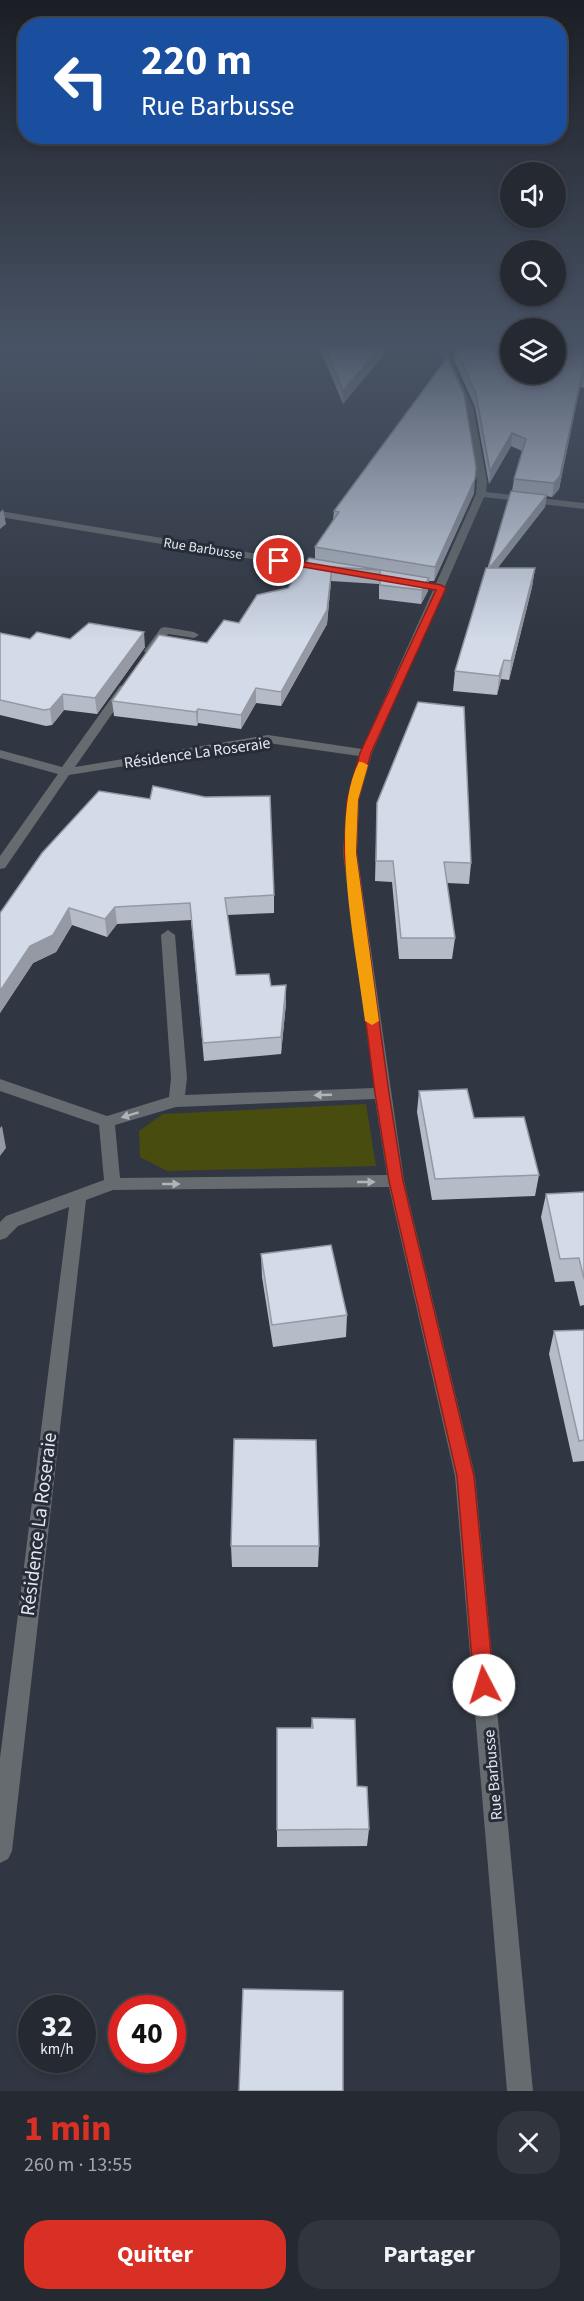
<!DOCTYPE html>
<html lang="fr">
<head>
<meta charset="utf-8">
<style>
	:root { --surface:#252932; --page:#31353e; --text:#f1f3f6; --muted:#a3a6ac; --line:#42454d; --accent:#d93025 }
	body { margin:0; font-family:"Source Sans 3",sans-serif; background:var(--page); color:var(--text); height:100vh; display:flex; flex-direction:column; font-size:22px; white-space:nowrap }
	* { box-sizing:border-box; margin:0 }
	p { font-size:20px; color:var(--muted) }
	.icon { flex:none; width:33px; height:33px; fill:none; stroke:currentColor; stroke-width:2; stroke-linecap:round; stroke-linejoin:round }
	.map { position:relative; height:2091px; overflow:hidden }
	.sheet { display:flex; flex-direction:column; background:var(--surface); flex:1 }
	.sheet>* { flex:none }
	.top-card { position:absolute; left:18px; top:18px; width:549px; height:126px; border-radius:24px; box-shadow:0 3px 9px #0003,0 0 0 2px var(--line); background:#1a4fa0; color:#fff; overflow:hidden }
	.controls { position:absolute; left:500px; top:162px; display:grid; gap:12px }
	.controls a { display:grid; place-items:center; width:66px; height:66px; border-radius:50%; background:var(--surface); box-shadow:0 3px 9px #0003,0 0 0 2px var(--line); font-size:30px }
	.speed { position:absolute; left:18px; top:1995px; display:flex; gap:12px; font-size:30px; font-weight:700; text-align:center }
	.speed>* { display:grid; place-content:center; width:78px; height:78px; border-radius:50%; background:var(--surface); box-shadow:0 3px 9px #0003,0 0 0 2px var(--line); line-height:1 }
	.speed small { font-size:15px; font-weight:400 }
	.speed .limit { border:9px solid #d22; background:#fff; color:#111 }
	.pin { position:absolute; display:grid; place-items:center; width:51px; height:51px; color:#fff; margin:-26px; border:3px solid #fff; border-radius:50%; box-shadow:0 2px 6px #0007 }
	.me { position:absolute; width:66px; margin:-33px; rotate:355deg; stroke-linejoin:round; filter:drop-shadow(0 0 4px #0008) }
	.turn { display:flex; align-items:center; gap:21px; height:126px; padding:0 24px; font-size:27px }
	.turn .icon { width:78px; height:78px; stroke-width:2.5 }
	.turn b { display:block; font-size:42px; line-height:51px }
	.round { display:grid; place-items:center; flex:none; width:63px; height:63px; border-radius:24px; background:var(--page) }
	.summary { display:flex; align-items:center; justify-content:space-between; height:102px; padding:0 24px }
	h1 { font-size:36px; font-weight:700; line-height:45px; color:var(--accent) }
	.cta { display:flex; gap:12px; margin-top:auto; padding:12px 24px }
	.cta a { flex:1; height:69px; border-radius:24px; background:var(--accent); color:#fff; font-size:24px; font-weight:700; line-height:69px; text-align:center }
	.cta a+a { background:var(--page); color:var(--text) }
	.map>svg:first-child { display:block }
	.green { fill:#484c0e }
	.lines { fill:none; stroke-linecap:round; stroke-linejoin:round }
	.minor { fill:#656b6e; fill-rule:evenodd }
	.wall { fill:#b5bcc8 }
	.shaded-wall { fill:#9499a3 }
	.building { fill:#d3dbe9; stroke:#9499a3; stroke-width:1.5 }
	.oneway { fill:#b1b5bb }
	.route { fill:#d93025; stroke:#8d1f18; stroke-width:1.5 }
	.slow { fill:#f59e0b }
	.labels { text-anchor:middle; stroke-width:6; stroke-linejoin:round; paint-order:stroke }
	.far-street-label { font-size:14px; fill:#e3e7ee; stroke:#272d38 }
	.street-label { font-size:16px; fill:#e3e7ee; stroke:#272d38 }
	.near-street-label { font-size:20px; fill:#e3e7ee; stroke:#272d38 }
</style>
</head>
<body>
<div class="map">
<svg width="584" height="2091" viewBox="0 0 584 2091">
	<rect width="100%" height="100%" fill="#313742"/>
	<path class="green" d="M366,1104L376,1166L167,1171L140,1157L139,1131L163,1114Z"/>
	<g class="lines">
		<path class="minor" d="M437,347H445L473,407L487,481L486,492L584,503V509L484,497L372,753L359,800L357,853L404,1181L475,1476L533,2091H507L455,1476L389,1187L113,1190L86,1200L12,1851L8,1859L0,1863V1758L69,1207L18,1226L6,1238L0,1240V1222L6,1216L104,1180L99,1125L0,1091V1079L107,1116L169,1097L171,1078L161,935L168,930L175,935L187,1078L185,1095L374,1088L343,853L347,800L359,756L268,743L69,775L5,868L0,869V856L58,774L0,758V750L62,767L120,686L124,685L130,688L75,767L268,735L362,749L476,494L477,481L465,407ZM375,1099L387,1175L120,1178L115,1125L176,1107Z
			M0,511L323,565L328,568L323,571L0,517Z
			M165,627L194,632L199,635L194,638L168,634L154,653H146L144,651L161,628Z"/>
	</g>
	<path class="wall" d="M319,347H390L343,404Z
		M455,347H510V374L555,347H584V388L580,387L559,489L552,497L546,496L545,507L497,568H535L532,587L509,680L501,679L497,695L453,691L455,671L512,491L514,479L522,451L511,446L489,484L475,407L454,360Z
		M474,493L434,581H429L428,591L421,604L379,599V584L331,581L327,624L281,706L256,703L241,729L198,723L197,726L114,716L112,701L207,643L239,623L288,588L315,559V547L333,520L334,511Z
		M0,633L30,639H70L145,647L97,714L64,710L52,725L46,726L0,715Z
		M377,803L471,863L469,884L447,883L455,938L452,959H399L392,882L375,881Z
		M42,853L274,895V913L227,915L236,975L271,986L286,985V1003L281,1054L204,1061L191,920L117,924L107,937L72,925L56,952L33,963L0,1013V913Z
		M419,1091L474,1118L539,1175L535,1196L432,1200L417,1112Z
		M584,1192V1305L580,1306L574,1281L555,1282L541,1217L546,1194Z
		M261,1254L347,1315L346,1337L273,1347L262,1277Z
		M584,1330V1461L573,1462L549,1354L554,1331Z
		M231,1546H319L318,1567H232Z
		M312,1718L357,1786L369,1829L367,1846L277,1847V1830L311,1728Z"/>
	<path class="shaded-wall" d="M380,347H390L343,404V391Z
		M582,374L580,387L559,489L552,497L554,483Z
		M512,433L511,446L489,484L490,471Z
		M475,479L474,493L434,581L435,567Z
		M547,495L545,507L490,578L491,566Z
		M3,509L6,524L0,529V513Z
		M332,567L331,581L327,624L281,706V692Z
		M535,568L532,587L509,680L511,661Z
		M429,578L428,591L421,604L422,590Z
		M144,632L145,647L97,714L95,698Z
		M504,660L501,679L497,695L499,676Z
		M256,688V703L241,729V715Z
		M63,694L64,710L52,725L50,709Z
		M198,709V723L197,726L196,712Z
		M115,907L117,924L107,937L105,919Z
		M69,908L72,925L56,952L33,963L0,1013V991L30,946Z
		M286,985V1003L281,1054V1037Z
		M2,1126L6,1148L0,1156V1128Z"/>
	<path class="building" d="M325,347H380L343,391Z
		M455,347H486L510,349V374H555V352L584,355V375L582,374L560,476L554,483L514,479L526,439L512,433L490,471L476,394Z
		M447,358L464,394L476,467L475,479L435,567L315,547L339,512L334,511Z
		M511,491L547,495L491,566L489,565Z
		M309,558L429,578L422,590L380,585V570L332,567L327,610L281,692L256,688L241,715L198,709L196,712L112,701L159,635L207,643L224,620L239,623L257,595L288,588Z
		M486,568H535L511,661L504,660L499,676L455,671Z
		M89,623L144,632L95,698L63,694L50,709L44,710L0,700V633L30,639L37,632L70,639Z
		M418,702L464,707L471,863L444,862L455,938H401L393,861H376L377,803Z
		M153,786L205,797L270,796L274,895L225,898L236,975L269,974L271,986L286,985L281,1037L203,1043L190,903L115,907L105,919L69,908L53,935L30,946L0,991V913L42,853L99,791L150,799Z
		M467,1089L474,1118L524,1117L539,1175L435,1179L419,1091Z
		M584,1192V1279L579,1258L560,1259L546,1194Z
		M331,1245L347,1315L272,1325L261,1254Z
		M584,1330V1440L579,1441L554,1331Z
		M234,1439L316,1440L319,1546H231Z
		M312,1718L355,1719L357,1786L367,1787L369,1829L277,1830V1728H313Z
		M243,1989L343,1991V2091H239Z"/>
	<defs><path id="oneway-solid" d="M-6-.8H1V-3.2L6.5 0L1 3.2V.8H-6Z" transform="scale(1.5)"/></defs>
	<g class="oneway">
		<use href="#oneway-solid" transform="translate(323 1095) rotate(178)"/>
		<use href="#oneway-solid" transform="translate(130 1115) rotate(163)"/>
		<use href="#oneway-solid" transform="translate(366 1182)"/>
		<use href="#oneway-solid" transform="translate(171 1184)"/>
	</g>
	<linearGradient id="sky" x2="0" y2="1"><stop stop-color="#1b1e24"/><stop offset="0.54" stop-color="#485365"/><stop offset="1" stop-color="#485365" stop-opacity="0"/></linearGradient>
	<rect width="584" height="640" fill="url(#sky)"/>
	<path class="route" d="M279,558L441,585L446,588L371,753L358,800L356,853L389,1093L403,1181L474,1476L494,1685L491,1692L484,1695L477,1692L474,1685L457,1476L389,1181L375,1093L344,853L347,800L360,753L436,590L275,562L274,561Z"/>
	<path class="slow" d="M359,762H362L368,765L358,800L356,853L379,1021L372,1025L365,1021C357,954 328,821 359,762Z"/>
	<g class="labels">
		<g class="far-street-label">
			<text transform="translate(203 548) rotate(9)" y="5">Rue Barbusse</text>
		</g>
		<g class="street-label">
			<text transform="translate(197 752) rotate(-8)" y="6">Résidence La Roseraie</text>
			<text transform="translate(492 1775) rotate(-95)" y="6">Rue Barbusse</text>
		</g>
		<g class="near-street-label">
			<text transform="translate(38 1524) rotate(-83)" y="7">Résidence La Roseraie</text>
		</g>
	</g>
</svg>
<div class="controls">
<a><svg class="icon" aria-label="sound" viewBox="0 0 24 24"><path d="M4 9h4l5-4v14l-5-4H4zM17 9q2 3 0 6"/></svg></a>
<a><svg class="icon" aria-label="search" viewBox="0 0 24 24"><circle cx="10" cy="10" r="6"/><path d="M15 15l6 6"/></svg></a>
<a><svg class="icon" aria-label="layers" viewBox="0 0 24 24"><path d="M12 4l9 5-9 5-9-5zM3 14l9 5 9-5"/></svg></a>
</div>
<div class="speed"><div>32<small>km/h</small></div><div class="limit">40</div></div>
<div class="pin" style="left:279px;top:561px;background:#d93025"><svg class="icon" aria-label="arrive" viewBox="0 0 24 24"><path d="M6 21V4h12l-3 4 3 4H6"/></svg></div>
<svg class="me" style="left:484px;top:1685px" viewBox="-20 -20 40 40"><circle r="19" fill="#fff"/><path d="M0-13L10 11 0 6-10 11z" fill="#d93025"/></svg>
<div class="top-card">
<div class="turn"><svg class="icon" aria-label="left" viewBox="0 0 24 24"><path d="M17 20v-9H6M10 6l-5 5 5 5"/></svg><div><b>220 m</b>Rue Barbusse</div></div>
</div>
</div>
<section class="sheet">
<div class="summary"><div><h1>1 min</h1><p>260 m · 13:55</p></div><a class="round"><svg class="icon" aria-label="close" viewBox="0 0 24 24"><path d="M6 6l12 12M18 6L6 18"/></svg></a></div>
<div class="cta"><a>Quitter</a><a>Partager</a></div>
</section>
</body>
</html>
